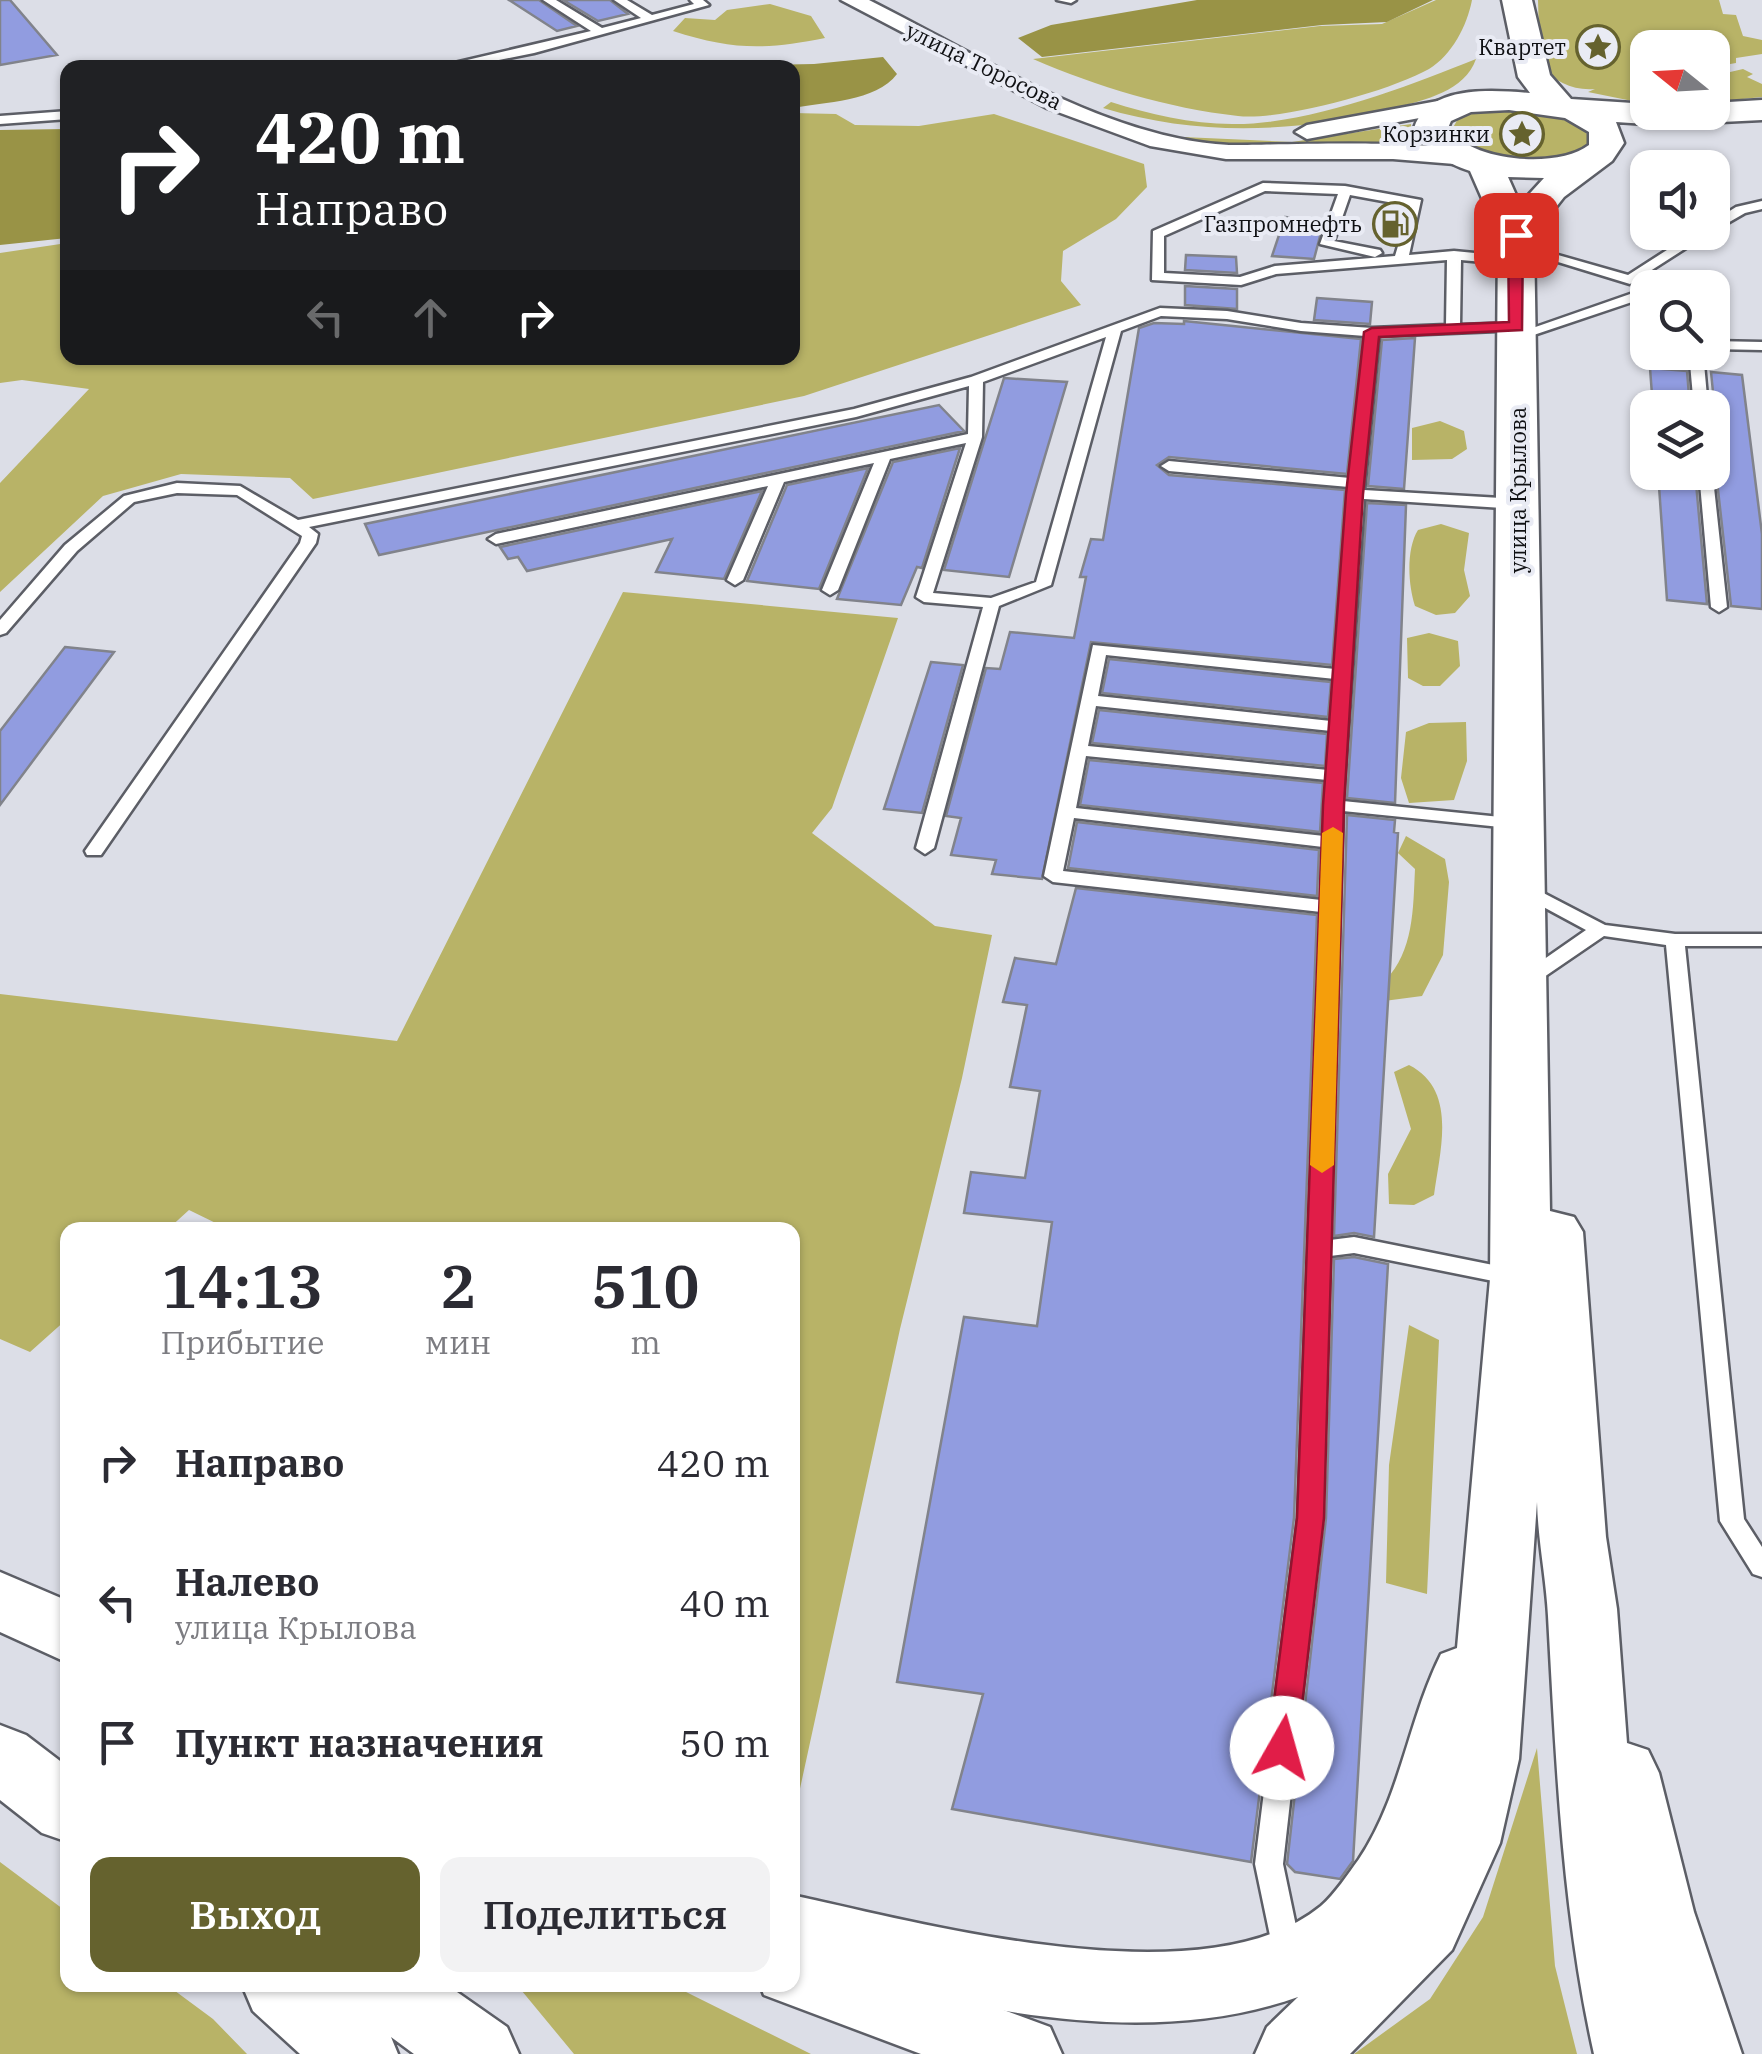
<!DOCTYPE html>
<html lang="ru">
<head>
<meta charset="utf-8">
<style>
	:root { --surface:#fff; --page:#f2f2f3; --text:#2b2b33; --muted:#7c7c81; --accent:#65622e }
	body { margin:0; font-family:"IBM Plex Serif",serif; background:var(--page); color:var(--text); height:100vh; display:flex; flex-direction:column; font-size:38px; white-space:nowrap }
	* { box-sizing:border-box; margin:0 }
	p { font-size:32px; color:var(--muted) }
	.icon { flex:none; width:55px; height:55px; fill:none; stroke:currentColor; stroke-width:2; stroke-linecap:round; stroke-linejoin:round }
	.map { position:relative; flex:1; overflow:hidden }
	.panel { position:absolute; left:60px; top:1222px; width:740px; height:770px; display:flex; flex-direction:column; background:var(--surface); border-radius:20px; box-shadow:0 2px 8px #0004 }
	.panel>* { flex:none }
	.top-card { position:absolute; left:60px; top:60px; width:740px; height:305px; border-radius:20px; box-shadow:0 2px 8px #0004; background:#202124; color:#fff; overflow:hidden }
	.needle { width:65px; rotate:288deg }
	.controls { position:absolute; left:1630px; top:30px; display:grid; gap:20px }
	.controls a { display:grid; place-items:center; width:100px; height:100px; border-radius:20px; background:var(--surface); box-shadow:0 2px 8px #0004; font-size:50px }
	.pin { position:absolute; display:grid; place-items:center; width:85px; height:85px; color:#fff; margin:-42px; border-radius:20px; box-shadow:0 5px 15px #0006 }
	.me { position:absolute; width:110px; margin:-55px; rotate:7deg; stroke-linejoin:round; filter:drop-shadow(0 0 8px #0008) }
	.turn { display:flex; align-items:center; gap:35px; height:210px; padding:0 30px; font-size:45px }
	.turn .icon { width:130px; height:130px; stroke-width:2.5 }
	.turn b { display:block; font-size:70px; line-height:85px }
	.lanes { display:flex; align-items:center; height:95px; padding:0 30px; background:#0003; justify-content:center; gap:50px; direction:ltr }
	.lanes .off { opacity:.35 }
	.eta { display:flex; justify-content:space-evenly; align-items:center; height:170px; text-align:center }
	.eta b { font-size:60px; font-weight:600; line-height:70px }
	.primary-button { display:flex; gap:20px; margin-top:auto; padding:20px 30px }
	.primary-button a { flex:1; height:115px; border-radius:20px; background:var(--accent); color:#fff; font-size:40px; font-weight:600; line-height:115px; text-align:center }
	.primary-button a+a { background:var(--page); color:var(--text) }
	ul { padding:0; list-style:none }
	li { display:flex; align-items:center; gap:30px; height:140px; padding:0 30px }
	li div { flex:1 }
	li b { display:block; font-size:38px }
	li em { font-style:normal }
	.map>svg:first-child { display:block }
	.green { fill:#b8b367 }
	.water { fill:#999346 }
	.building { fill:#919ce0; stroke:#81838b; stroke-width:2.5 }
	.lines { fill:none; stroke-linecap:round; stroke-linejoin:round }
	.service-casing { stroke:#5c5e66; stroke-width:5 }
	.minor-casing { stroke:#5c5e66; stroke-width:5 }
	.primary-casing { stroke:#5c5e66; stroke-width:5 }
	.trunk-casing { stroke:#5c5e66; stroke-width:5 }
	.service { fill:#fff; fill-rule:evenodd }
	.minor { fill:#fff; fill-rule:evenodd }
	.primary { fill:#fff; fill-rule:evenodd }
	.trunk { fill:#fff; fill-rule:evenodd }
	.route { fill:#e11d48; stroke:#92132f; stroke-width:2.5 }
	.slow { fill:#f59e0b }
	.labels { text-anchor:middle; stroke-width:8; stroke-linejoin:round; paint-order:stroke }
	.far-poi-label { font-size:22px; fill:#0f1013; stroke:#e9ebf4; text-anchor:end }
	.far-street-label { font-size:22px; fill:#0f1013; stroke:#e9ebf4 }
</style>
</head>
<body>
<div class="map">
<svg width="1762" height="2054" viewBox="0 0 1762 2054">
	<rect width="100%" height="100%" fill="#dcdee7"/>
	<path class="green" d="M1436,0H1472C1467,26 1452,55 1429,69C1390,91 1281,121 1238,116C1167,108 1098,87 1033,59L1320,26L1382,24Z
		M1538,0H1719L1723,14L1736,15L1743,36L1762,40V54L1736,58V63L1713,67L1712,48H1648L1647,104L1588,92L1595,89C1574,91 1555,82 1540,66Z
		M770,4L811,16L825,38C766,50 731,50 673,31L685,18L715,20L727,10Z
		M1476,59C1465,91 1425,100 1394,108C1296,133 1201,137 1103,108L1111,102C1149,114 1191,124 1232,124C1308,125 1406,87 1476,59Z
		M1743,69L1753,74L1747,77L1762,84V97L1713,102V76Z
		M1498,107L1561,115L1585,128L1590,144C1558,174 1478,161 1451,131L1459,117Z
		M793,113L836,114L855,125L919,126L994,114L1144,164L1147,187L1116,219L1063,251L1061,281L1081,305L804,396L313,499L290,478L181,474L103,496L0,592V483L89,389L22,380L0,383V253L67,243L68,358H792Z
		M1411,124L1412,138L1423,148L1247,147L1181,140L1183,137L1292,142Z
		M1440,421L1464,431L1467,449L1452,459L1412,460V428Z
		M1441,524L1469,533L1464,570L1470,596L1455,613L1436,615L1415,606C1408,585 1406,549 1418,530Z
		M623,592L898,618L832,808L812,833L935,926L992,935L962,1078L900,1329L796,1807L792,1804V1230H230L189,1210L167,1230H68L67,1319L30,1352L0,1339V994L397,1041Z
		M1429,633L1458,641L1460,666L1440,686H1423L1408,678L1407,638Z
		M1466,722L1467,761L1454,800L1409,803L1401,778L1406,732L1429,723Z
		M1406,836L1445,859L1449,882L1443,955L1422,996L1384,1001L1385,981C1414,950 1413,910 1415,869L1398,853Z
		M1409,1065C1458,1090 1440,1150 1434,1195L1414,1205L1389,1204L1388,1174L1411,1129L1394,1072Z
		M1409,1325L1439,1340L1427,1594L1386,1583L1389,1465Z
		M1537,1748L1555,1966L1577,2054H1354L1430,1999L1483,1917Z
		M0,1862L67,1912L68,1985H167L213,2019L247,2054H0Z
		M517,1985H672L811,2054H574Z"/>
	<path class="water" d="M1197,0H1433L1387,22L1322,25L1042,57L1018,38L1051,25Z
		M883,57L897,74C876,102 824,102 793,108L792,68L660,67L814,64Z
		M67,129V238L0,245V130Z"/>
	<path class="building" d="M0,0H10L57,55L0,65Z
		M509,0H539L577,26L557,31Z
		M563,0H610L628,14L598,21Z
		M1285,217L1324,221L1314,259L1272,256Z
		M1186,255L1236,257L1237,273L1185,270Z
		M1185,286L1237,289V309L1185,305Z
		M1317,298L1372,302L1370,324L1314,320Z
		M1184,321L1361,339L1347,474L1169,457L1157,465L1169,475L1345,490L1332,665L1091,642L1042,879L992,874L996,860L951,855L961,818L946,816L986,668L1000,669L1010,632L1074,638L1086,577H1080L1091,539L1103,540L1139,328L1154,323L1184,324Z
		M1415,338L1404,489L1368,486L1382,340Z
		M1650,368L1687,371L1690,408H1653Z
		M1711,372L1742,375L1762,534V609L1731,606L1716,472H1721Z
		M1004,378L1067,382L1009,577L944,570Z
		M939,405L964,431L379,555L365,524Z
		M960,448L922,568L917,567L901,605L837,599L893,462Z
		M868,468L819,589L747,581L787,485Z
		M1658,472H1695L1707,604L1667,600Z
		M762,491L724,579L656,572L672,539L527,571L518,557L508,559L500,547Z
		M1367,503L1406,505L1395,803L1347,798Z
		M65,647L114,652L0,805V731Z
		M1109,659L1331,682L1328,717L1102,693Z
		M931,662L963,665L922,813L884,809Z
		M1099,710L1327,734L1325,766L1092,743Z
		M1089,760L1323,783L1320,832L1080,805Z
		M1347,815L1395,820L1394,832L1398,833L1374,1237L1354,1233L1334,1236Z
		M1077,822L1319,850L1317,896L1068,868Z
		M1076,888L1317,915L1294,1518L1251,1862L952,1809L983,1694L897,1682L964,1317L1037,1326L1052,1222L964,1213L971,1172L1025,1178L1040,1091L1010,1087L1027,1005L1003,1002L1015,958L1056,964Z
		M1354,1257L1388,1264L1353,1861L1340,1879L1295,1872L1287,1864L1326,1518L1334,1259Z"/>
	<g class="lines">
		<g class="service-casing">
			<path id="service" d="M543,0H556L602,28L641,18L614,0H627L652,15L694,4L690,0H703L709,5L534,53L459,68H433L591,31Z
				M1057,0H1076L1071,3Z
				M68,111V119L0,124V116Z
				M1263,183L1345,186L1421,200L1409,255L1454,251L1516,257L1523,261L1516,265L1461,260L1460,325L1516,323L1521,324V330L1379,336L1364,490L1518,499L1526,504L1518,509L1364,499L1343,801L1520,819L1529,824L1520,829L1343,811L1330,1240L1354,1237L1513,1269L1521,1271L1524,1277L1521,1283L1513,1285L1354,1253L1330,1256L1322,1518L1283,1864L1301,1950L1297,1959L1287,1963L1277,1959L1273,1950L1255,1864L1298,1518L1321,912L1053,882L1044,876L1093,645L1335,669L1349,487L1169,471L1161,466L1169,461L1350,478L1365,336L1301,331L1227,319L1161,316L1121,331L1051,585L999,606L934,848L925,854L916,848L983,607L924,602L916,597L966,443L890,459L838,590L830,595L822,590L874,463L784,482L743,580L735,585L727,580L768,486L496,544L488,539L496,534L968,434L969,386L856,417L309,527L318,534L316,543L101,855H87L85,851L300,543L302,536L237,495L177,493L134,502L77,551L6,633L0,635V620L65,545L124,496L177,483L240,486L298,520L854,409L971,377L1160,308L1227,311L1301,323L1372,328L1446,325L1447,260L1276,274L1241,285L1152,280L1153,231ZM1265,191L1338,194L1320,244L1375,257L1382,253L1380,250L1334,241L1350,195L1410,206L1395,256L1275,266L1240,277L1164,273V236ZM1106,337L1036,582L991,598L933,593L982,437L983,382ZM1106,655L1335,679L1331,721L1098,696ZM1096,706L1331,731L1328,770L1088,746ZM1086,756L1327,780L1324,836L1076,808ZM1074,818L1323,847L1321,900L1063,871Z
				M1762,201V209L1745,213L1712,232V222L1736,207Z
				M1695,232H1711L1630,284L1509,247L1516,243L1628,275Z
				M1633,293L1640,297L1638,300L1522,339L1510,336Z
				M1712,341L1762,342V350L1712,349Z
				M1689,352H1703L1708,408H1694Z
				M1712,469L1727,607L1719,612L1711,607L1699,472H1712Z
				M1528,885L1605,925L1675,934H1762V946H1685L1744,1519L1762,1547V1577L1753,1574L1720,1521L1666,945L1604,936L1544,977H1530L1527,973L1530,969L1586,930L1521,895L1519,891L1521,887Z"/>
		</g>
		<g class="minor-casing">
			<path id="minor" d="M841,0H869C977,54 1107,139 1229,145C1269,146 1460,136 1479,158L1467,165L1393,159H1226L1150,146L1047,108Z
				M1465,96L1473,98L1477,103L1473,108L1307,139L1295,132L1307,125Z"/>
		</g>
		<g class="primary-casing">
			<path id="primary" d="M1502,0H1532L1550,75L1571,99L1648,104V112H1712V103L1762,100V120L1661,125L1616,122L1624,143L1612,161L1564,197L1534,235L1550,1211L1574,1217L1583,1232L1606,1537L1617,1609L1627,1743L1648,1750L1659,1773L1694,1912L1742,2054H1594C1562,1911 1556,1762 1548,1616C1546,1578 1538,1541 1537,1502L1519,1759L1500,1843L1452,1950L1350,2054H1255L1267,2027L1298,1997C1136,2054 955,2003 792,1965V1895C926,1924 1205,2001 1321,1906C1335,1894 1348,1874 1359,1859C1401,1796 1408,1720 1441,1654L1457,1648L1490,1279L1498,235L1470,171C1443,162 1430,151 1414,128C1428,84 1494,90 1530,93L1518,77ZM1509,110L1565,118L1589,132V145C1558,169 1471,162 1448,128L1451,121L1471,112ZM1508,177L1544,178L1520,204Z"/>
		</g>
		<g class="trunk-casing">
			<path id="trunk" d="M0,1572L68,1601V1663L0,1632Z
				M0,1725L26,1735L68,1767V1842L42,1833L0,1800Z
				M792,1933L1050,2027L1062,2054H921L764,1995L760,1985H792Z
				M242,1985H338L346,1992L343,1985H447L507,2027L519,2054H414L391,2037L398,2054H300L253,2011Z"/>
		</g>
		<use href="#service" class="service"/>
		<use href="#minor" class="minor"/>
		<use href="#primary" class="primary"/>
		<use href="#trunk" class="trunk"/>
	</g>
	<path class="route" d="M1516,231L1523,235L1522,330L1379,337L1363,494L1344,805L1324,1518L1297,1748L1293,1757L1282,1761L1272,1757L1268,1748L1297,1518L1323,805L1346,494L1364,332L1372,328L1509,322L1508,235Z"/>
	<path class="slow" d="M1333,827L1343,833L1334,1165L1322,1173L1310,1165L1322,833Z"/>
	<defs>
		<g id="sight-ring" transform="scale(2.25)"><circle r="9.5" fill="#e9ebf4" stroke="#65622e" stroke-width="1.5"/><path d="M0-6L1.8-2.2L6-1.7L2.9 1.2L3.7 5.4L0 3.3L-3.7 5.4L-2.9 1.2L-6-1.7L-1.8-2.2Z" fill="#65622e"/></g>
		<g id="fuel-ring" transform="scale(2.25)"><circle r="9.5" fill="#e9ebf4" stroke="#65622e" stroke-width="1.5"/><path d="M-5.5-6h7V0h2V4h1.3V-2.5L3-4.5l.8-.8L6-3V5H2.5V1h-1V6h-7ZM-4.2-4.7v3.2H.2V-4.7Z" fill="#65622e"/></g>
	</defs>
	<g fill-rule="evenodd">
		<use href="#sight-ring" x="1598" y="47"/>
		<use href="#sight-ring" x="1522" y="134"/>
		<use href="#fuel-ring" x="1395" y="224"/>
	</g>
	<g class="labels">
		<g class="far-poi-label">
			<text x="1566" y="55">Квартет</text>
			<text x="1490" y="142">Корзинки</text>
			<text x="1362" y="232">Газпромнефть</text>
		</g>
		<g class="far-street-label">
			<text transform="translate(984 66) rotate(26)" y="8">улица Торосова</text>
			<text transform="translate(1518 490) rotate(-90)" y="8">улица Крылова</text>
		</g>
	</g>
</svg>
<div class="controls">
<a><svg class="needle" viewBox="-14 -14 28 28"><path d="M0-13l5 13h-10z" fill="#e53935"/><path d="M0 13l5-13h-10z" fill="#7c7c81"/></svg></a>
<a><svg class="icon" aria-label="sound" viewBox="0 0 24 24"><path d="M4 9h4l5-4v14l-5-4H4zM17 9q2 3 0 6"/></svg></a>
<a><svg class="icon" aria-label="search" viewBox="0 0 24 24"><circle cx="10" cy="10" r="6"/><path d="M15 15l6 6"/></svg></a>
<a><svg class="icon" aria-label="layers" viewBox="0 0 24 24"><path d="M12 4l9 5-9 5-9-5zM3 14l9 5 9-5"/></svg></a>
</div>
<div class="pin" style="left:1516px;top:235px;background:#d93025"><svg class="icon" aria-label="arrive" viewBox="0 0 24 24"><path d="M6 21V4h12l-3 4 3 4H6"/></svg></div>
<svg class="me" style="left:1282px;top:1748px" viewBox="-20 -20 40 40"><circle r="19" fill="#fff"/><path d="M0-13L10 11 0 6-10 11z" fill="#e11d48"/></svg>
<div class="top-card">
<div class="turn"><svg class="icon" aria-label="right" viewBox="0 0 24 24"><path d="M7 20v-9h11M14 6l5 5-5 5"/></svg><div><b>420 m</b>Направо</div></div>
<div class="lanes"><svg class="icon off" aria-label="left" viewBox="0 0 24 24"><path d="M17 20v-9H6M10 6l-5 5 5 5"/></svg><svg class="icon off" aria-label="ahead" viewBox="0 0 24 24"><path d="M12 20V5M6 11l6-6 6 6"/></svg><svg class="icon" aria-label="right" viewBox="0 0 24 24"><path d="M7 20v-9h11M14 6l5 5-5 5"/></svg></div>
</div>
<section class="panel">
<div class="eta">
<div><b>14:13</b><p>Прибытие</p></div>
<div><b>2</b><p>мин</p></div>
<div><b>510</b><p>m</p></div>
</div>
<ul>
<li><svg class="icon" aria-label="right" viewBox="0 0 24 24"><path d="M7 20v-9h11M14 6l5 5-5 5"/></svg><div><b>Направо</b></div><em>420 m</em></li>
<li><svg class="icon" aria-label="left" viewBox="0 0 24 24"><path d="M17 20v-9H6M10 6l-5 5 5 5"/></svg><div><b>Налево</b><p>улица Крылова</p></div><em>40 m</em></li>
<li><svg class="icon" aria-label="arrive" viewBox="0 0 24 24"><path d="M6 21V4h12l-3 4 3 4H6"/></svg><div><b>Пункт назначения</b></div><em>50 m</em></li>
</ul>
<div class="primary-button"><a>Выход</a><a>Поделиться</a></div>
</section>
</div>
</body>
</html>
